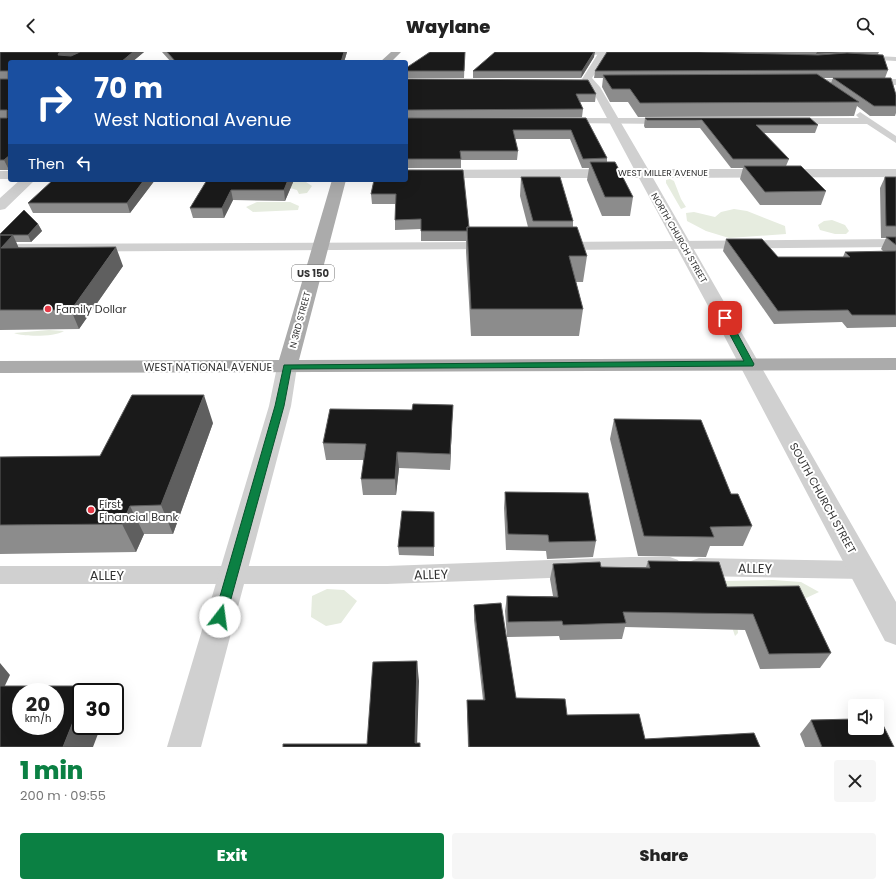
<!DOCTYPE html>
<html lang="en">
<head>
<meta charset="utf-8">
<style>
	:root { --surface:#fff; --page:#f6f6f6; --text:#222; --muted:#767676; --accent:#0b8043 }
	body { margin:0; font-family:Poppins,sans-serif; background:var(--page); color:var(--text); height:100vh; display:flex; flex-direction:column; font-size:15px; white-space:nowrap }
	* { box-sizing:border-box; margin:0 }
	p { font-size:13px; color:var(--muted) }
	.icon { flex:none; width:22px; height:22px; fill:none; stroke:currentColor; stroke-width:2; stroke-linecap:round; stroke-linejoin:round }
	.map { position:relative; height:695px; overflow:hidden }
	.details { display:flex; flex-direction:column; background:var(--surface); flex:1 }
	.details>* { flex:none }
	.hud { position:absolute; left:8px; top:8px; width:400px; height:122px; border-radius:4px; box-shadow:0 4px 16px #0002; background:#1a4fa0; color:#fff; overflow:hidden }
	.fabs { position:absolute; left:848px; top:647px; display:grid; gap:8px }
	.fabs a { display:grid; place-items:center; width:36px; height:36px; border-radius:4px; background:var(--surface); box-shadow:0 4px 16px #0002; font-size:20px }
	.speed { position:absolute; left:12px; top:631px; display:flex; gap:8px; font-size:20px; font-weight:700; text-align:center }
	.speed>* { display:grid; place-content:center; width:52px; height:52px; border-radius:50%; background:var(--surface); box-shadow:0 4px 16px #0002; line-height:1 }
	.speed small { font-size:10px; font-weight:400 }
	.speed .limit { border:2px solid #111; border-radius:6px; background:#fff; color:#111 }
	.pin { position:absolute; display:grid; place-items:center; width:34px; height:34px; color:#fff; margin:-17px; border-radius:8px; box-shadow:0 2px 6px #0006 }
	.me { position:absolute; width:44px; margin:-22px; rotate:15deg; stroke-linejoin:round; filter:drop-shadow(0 0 3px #0008) }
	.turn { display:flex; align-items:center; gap:14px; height:84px; padding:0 20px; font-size:18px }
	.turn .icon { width:52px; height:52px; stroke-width:2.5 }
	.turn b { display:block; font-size:28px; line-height:34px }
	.then { display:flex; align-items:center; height:38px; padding:0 20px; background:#0003; gap:8px; font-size:15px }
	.round { display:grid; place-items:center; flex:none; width:42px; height:42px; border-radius:4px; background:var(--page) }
	.headline { display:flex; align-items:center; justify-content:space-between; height:68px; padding:0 20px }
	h1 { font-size:24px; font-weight:800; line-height:30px; color:var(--accent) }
	.cta { display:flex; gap:8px; margin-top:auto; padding:8px 20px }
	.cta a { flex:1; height:46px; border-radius:4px; background:var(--accent); color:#fff; font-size:16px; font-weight:800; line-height:46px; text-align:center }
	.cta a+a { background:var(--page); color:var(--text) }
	header { display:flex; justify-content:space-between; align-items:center; height:52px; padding:0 20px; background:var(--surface); font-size:18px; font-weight:800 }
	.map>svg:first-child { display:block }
	.green { fill:#e6ecdf }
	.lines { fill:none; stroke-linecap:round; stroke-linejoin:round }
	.service { fill:#d0d0d0; fill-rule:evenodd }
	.minor { fill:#d0d0d0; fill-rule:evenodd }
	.primary { fill:#ababab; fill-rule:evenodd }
	.wall { fill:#8c8c8c }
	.shaded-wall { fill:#5f5f5f }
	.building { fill:#1a1a1a; stroke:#5f5f5f; fill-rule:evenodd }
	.route { fill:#0b8043; stroke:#07532c }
	.poi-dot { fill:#e63946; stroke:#fff; stroke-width:1.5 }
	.labels { text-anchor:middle; stroke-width:4; stroke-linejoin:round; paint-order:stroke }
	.far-street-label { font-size:9px; fill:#333; stroke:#fff }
	.shield { fill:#fff; stroke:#707070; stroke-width:1 }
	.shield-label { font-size:10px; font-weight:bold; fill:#333 }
	.poi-label { font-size:11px; fill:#333; stroke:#fff; text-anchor:start }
	.street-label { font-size:11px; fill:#333; stroke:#fff }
	.near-street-label { font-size:13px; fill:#333; stroke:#fff }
</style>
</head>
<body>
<header><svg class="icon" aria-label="back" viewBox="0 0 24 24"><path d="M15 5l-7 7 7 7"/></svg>Waylane<svg class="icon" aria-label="search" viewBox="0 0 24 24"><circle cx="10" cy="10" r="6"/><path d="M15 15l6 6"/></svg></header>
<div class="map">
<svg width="896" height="695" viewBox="0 0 896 695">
	<rect width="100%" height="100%" fill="#fff"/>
	<path class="green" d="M670,127L674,129L681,147L686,155L681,157L666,131V128Z
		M293,130H306L312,134L307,141L299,142L297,138L287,135Z
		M257,150H290L299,154L298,158L253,160L246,155Z
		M734,157L747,159L785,174L786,182L729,186L706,179L687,169L686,161L694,160L715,165L721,160Z
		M832,168L845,173L849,179L846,182H835L820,178L818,173L824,169Z
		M49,278L64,279C54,285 25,285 14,281Z
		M773,528L801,530L819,540L804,547L737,571L738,581L735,584L718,533L725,529Z
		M327,537L344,538L357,549L341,571L326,574L311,565L312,544Z"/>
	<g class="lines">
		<path class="service" d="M536,0H624L625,1L621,3L540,2Z
			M858,3L896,5V9L861,7L857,5Z
			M860,60L896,84V91L867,72H790L785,69L790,66H859L856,63Z
			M566,66H668L673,69L668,72L563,71L561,69Z
			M896,187V195L560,198L556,197L554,194L556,191L560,190Z
			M490,190L494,191L496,194L494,197L0,200V192Z
			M631,505H670L678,508L681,514L678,520L670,523H631L387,532H0V514H387Z
			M699,506L863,509L871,511L874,518L871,525L863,527L699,524L691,521L688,515L691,509Z"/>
		<path class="minor" d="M599,0H609L592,26L600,35L648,117H896V125L653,126L896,550V593L885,589L721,278L639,126H406V118L634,117L591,36L582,27Z
			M799,27H896V33L795,32L794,30L795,28Z
			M0,119H10V127H0Z
			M20,128H35L5,157L0,158V146Z
			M287,309L294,310L297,315L291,354L201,695H167L269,354L277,315L280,310Z"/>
		<path class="primary" d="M391,0H401L391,10H380Z
			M332,128H346L299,308L896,306V318L0,321V309L279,308Z"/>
	</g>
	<path class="wall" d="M0,0H144L132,10H10L9,118H0Z
		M162,0H347L344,10H171Z
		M465,0L464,26H406V16Z
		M607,0H879L878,2L888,18L885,26H823L831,31L833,26L896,43V61L895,64H870L857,54L854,64L638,65L628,50H610L602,35L603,26H594L595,19Z
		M594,5L581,26H473V19Z
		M406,27L596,42L595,50H580L583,57L582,65L406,66Z
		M406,66H586L607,106V110L633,145L630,164H602L587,128L589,116H582L570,87H515L518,99L517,108H461V116H406Z
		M645,66L818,73L815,81H764L789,107L786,114L826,139L821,153H760L740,127L743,116H731L700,76H645L644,74Z
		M521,125L573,169V175L587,204L583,230H576L583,257L579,284H471L466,200V189H421V177L395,178V152H372L371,142L374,128L469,175H528L520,144Z
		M885,125H896V275L847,276L842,270L774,272L723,199L726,187L778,205H843L845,200H884L881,197L886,186H881L880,136Z
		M155,128L130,161H33L28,151Z
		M207,128H294L285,149L233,148L224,166H193L190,156Z
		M38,172L42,179L31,190H16L18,195L123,214L79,277L0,278V182Z
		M453,353L452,369L450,418L399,416L396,443H363L361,427L364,408H326L323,391L412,358Z
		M614,367L731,442L752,474L743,494H710L706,505L638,504L610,387Z
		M213,371L173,482H144L136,500L0,502V405L100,404Z
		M505,440L596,489L593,505L547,507L546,499L506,498L504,456Z
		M434,460V504L399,503L398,495Z
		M648,509L727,535L831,601L820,616L760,617L745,578L625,575L622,587L560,588L559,584L507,585L505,559L507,544H553L550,527L553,512L601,515H646Z
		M474,553L516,646L567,663L645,687L760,695H468L467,661V648H483L474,568Z
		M811,668L894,695H805L800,682Z"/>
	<path class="shaded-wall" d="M61,0H82L61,9L58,3L59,1Z
		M133,0H144L132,10H121Z
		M344,0H347L344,10H341Z
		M594,0H595L594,5L581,26L582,19Z
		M817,0H845L816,2Z
		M10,103V116L9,118L4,108Z
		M144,128H155L130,161L127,151Z
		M288,128H294L285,149L284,138Z
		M231,138L233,148L224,166L222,156Z
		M38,172L42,179L31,190L28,183Z
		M13,183L21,201L1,196Z
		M116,195L123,214L79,277L71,258Z
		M204,343L213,371L173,482L161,453Z
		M453,353L452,369L450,418V402Z
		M397,400L399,416L396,443L395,427Z
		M130,454L144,482L136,500L122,472Z
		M417,609L419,629L417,695L415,691Z
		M0,611L10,623L0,644Z
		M88,634L92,640H85Z
		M81,650V674H101L93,695H63Z"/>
	<path class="building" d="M0,0H61L59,1L58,3L71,4L80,0H133L121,10H10V103L4,108H0V66H7V58H0V27H8V19H0Z
		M167,0H344L341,10H176Z
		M430,0H465L464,19H406V16Z
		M495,0H594L582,19H473Z
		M607,0H699L818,3L847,1L883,3L888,18L595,19Z
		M817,22L859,50L640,51L630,37H612L603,23Z
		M833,26H891L896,43V54H874Z
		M406,27L588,28L596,42H576L583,57L406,58Z
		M406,66H586L607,106L583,107L571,78H513L518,99H460L461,107H406Z
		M645,66H810L818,73H756L789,107H733L702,68H647Z
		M590,110H615L633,145H605Z
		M744,114H801L826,139L765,140Z
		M406,118H463L469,175H467V179H421V167L395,168L396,142H371L374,128H406Z
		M521,125H560L573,169H533Z
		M885,125H896V174H886Z
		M53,128H144L127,151H28Z
		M207,128H288L284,138H231L222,156H190Z
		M24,158L38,172L28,183H0V182Z
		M467,175H577L587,204H569L583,257H471Z
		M0,183H13L1,196L116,195L71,258H0Z
		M886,185H896V193Z
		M726,187H762L778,205H850L845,200L896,199V263H852L848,258L778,259Z
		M132,343H204L161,453L130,454L122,472L0,473V405L100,404Z
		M413,352L453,353L450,402L397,400L395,427H361L366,392L323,391L330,357L412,358Z
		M614,367L701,368L731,442H738L752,474L710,475L714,485L644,484Z
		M505,440L588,441L596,489L549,490L548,483L508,482Z
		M402,459L434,460V495H398Z
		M648,509L719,510L727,535L799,534L831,601L769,602L753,562L623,560L626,571L563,573L562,569L508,570L507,544L558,545L553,512L600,510L601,515L650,516Z
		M501,551L516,646L565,647L567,663L639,662L645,687L754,681L760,695H469L467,648H485L474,553Z
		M417,609L415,691H420V695H283V692H367L373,610Z
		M0,634H88L85,640H81V650L63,695H0ZM21,640H55V674H21Z
		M855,667V676H877V667H880L894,695H822L811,668Z"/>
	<path class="route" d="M725,264L729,266L754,312L753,314L291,317L284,354L226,565L224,569L220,571L216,569L214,565L275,354L284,313L744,309L721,266Z"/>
	<g class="poi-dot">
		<circle cx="48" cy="257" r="4"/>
		<circle cx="91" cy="458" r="4"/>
	</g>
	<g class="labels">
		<g class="far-street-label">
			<text x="663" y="124">WEST MILLER AVENUE</text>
			<text transform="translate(679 186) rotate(60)" y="3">NORTH CHURCH STREET</text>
			<text transform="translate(300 268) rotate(-75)" y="3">N 3RD STREET</text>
		</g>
		<rect class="shield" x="292" y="213" width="42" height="16" rx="3"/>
		<g class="shield-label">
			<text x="313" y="225">US 150</text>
		</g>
		<g class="poi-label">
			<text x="56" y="261">Family Dollar</text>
			<text x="99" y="456">First<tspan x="99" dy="13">Financial Bank</tspan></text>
		</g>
		<g class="street-label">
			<text x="208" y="319">WEST NATIONAL AVENUE</text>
			<text transform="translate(823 446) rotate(61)" y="4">SOUTH CHURCH STREET</text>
		</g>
		<g class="near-street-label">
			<text transform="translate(755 516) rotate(1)" y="5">ALLEY</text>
			<text transform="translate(431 522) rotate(-2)" y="5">ALLEY</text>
			<text x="107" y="528">ALLEY</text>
		</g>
	</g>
</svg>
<div class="fabs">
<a><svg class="icon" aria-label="sound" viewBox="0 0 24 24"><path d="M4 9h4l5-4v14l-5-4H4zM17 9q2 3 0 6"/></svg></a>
</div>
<div class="speed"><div>20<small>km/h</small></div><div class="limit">30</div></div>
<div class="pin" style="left:725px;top:266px;background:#d93025"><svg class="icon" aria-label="arrive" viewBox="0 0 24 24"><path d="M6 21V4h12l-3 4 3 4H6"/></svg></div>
<svg class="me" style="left:220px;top:565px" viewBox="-20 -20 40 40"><circle r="19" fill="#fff"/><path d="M0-13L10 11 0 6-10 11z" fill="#0b8043"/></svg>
<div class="hud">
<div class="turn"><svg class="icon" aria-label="right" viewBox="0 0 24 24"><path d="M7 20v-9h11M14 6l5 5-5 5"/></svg><div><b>70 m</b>West National Avenue</div></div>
<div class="then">Then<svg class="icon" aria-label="left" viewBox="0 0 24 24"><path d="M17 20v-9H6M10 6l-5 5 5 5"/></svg></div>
</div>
</div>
<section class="details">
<div class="headline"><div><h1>1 min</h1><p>200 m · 09:55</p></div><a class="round"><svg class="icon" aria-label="close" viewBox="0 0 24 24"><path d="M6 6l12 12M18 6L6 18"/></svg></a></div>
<div class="cta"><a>Exit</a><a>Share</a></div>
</section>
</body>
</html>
